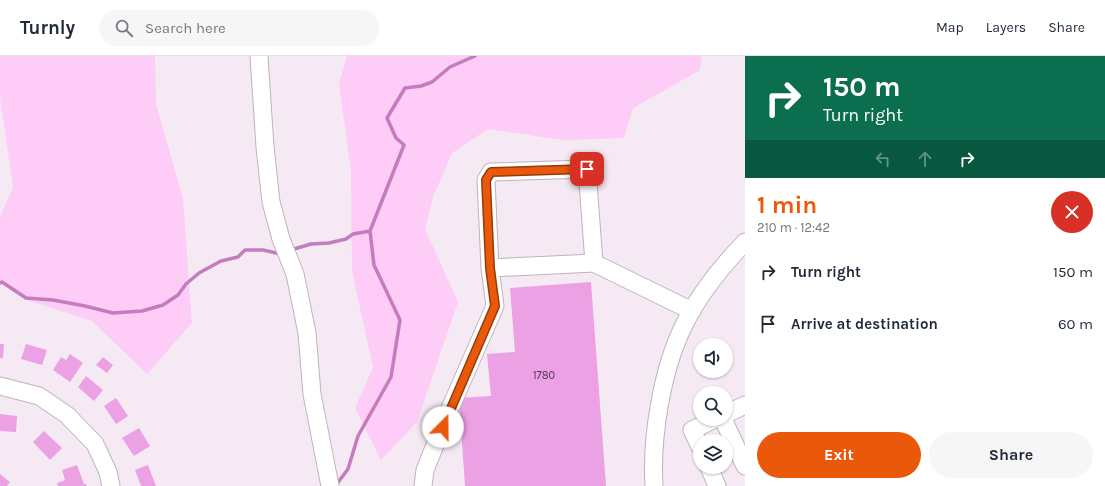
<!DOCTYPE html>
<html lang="en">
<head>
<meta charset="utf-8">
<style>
	:root { --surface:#fff; --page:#f6f6f7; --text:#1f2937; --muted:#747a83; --line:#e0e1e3; --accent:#ea580c }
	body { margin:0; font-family:Karla,sans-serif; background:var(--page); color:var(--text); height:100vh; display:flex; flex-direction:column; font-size:15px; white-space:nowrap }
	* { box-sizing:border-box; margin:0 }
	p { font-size:13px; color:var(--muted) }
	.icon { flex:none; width:22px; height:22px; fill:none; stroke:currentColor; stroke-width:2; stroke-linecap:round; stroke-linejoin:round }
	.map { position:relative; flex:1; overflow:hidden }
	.side { display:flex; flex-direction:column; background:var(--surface); width:360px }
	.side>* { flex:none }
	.top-card { background:#0b6e4f; color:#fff; overflow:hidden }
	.controls { position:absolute; left:693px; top:282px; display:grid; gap:8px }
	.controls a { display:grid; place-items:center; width:40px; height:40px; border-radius:50%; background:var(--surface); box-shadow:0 1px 3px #0004; font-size:20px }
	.pin { position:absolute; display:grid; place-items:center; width:34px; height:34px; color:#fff; margin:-17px; border-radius:8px; box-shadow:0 2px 6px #0006 }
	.me { position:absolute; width:44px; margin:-22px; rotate:22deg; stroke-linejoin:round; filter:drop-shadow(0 0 3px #0008) }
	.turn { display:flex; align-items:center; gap:14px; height:84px; padding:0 12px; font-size:18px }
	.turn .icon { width:52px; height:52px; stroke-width:2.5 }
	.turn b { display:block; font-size:28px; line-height:34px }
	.lanes { display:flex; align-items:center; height:38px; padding:0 12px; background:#0003; justify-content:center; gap:20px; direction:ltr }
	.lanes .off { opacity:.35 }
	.round { display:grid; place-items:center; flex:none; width:42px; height:42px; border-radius:21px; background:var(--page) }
	.summary { display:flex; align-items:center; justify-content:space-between; height:68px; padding:0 12px }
	h1 { font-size:24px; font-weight:700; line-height:30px; color:var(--accent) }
	.action { display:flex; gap:8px; margin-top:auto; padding:8px 12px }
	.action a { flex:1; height:46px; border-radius:24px; background:var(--accent); color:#fff; font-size:16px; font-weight:700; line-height:46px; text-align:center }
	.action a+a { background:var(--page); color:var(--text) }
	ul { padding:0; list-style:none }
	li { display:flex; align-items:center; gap:12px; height:52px; padding:0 12px }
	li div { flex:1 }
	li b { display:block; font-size:15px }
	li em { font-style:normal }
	header { display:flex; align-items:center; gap:24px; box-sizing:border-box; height:56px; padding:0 20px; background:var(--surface); border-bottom:1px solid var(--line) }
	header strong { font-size:19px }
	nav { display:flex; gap:22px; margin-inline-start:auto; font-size:14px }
	.search { width:280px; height:36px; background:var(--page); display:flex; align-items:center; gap:10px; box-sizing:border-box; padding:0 14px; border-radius:22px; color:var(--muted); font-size:15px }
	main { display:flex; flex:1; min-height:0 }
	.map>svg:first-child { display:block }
	.green { fill:#fdccf7 }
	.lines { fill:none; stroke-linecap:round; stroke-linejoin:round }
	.stream { stroke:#c57cbe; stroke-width:3.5 }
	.building { fill:#eda1e5 }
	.minor-casing { stroke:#beb4bc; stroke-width:19 }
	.minor { stroke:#fff; stroke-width:17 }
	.route-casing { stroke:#983908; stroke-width:10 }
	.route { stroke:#ea580c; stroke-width:7 }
	.labels { text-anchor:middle; stroke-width:3; stroke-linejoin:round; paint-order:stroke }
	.number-label { font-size:11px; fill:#4c374a }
</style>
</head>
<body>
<header>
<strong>Turnly</strong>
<div class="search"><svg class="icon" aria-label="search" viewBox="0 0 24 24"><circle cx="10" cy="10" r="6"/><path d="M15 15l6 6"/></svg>Search here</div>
<nav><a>Map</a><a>Layers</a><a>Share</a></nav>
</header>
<main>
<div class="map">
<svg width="745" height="430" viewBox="0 0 745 430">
	<rect width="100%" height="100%" fill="#f5eaf3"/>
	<path class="green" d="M0,0H155L156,48L183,142L192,267L147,318L92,265L27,244L0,224V160L13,132L0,42Z
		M347,0H702L700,14L633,52L624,82L563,84L488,73L452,97L433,141L425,173L458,246L417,366L381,404L355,352L373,311L352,215L351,116L339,28Z"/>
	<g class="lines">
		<path class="stream" d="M294,193L311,188L329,187L346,183L353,178L370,175
			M0,227L2,226L26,242L53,244L85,250L113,257L142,255L163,249L178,239L186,228L199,217L221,205L238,201L245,194H263L281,198
			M336,429L348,413L358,380L391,321L400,264L374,209L370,175L404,89L396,82L387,62L405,32L421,30L432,26L450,11L475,0"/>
	</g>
	<path class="building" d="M591,226L606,430H465L459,342L491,340L487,298L515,296L510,232Z
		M0,288H4L3,302H0Z
		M26,288L47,294L42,309L21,303Z
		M70,298L83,307L70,326L53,314L61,301L66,304Z
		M103,301L113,309L107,317L96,309Z
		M86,320L103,334L94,345L78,331Z
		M116,342L128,360L116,368L104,350Z
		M0,358L17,360L16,376L0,375Z
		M139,372L150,390L134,400L122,382Z
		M44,375L62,392L50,404L33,386Z
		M77,409L84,428H86L87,430H58L57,427L65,424L62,414Z
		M148,409L156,430H141L135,414Z
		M0,418L10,426L7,430H0Z"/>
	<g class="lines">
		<g class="minor-casing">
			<path id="minor" d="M259,0L265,91L271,146L281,183L295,218L307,277L312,338L330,430
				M490,212L594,207
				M0,330L39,340L67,359L95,388L108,416L111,430
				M726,358L745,349
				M723,363L745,410
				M700,391L692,374L715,363
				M709,411L717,430
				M423,430L425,414L448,357L495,250L490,212L486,124L491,116L587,113L594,207L692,255
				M654,430C651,381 662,313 684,269C699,238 721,211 745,186"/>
		</g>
		<use href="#minor" class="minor"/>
	</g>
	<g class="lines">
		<g class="route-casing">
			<path id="route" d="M443,371L495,250L490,212L486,124L491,116L587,113"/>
		</g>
		<use href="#route" class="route"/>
	</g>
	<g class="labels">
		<g class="number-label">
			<text x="544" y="323">1780</text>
		</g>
	</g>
</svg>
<div class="controls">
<a><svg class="icon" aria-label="sound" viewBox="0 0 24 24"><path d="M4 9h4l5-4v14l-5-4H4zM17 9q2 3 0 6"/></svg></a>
<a><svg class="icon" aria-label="search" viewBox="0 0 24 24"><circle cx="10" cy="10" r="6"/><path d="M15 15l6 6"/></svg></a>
<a><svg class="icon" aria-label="layers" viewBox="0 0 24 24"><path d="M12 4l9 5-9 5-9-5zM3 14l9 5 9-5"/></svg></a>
</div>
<div class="pin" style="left:587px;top:113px;background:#d93025"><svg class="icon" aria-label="arrive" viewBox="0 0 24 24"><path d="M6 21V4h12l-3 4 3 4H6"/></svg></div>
<svg class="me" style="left:443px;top:371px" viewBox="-20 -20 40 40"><circle r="19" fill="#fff"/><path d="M0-13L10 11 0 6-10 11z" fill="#ea580c"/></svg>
</div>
<section class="side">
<div class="top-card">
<div class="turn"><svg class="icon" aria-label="right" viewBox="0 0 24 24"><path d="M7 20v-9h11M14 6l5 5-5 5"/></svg><div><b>150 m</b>Turn right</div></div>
<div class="lanes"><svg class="icon off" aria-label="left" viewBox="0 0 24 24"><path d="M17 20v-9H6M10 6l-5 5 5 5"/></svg><svg class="icon off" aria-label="ahead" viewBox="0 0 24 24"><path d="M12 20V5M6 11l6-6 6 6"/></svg><svg class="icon" aria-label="right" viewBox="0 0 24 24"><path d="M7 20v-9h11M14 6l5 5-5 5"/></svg></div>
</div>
<div class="summary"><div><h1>1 min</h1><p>210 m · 12:42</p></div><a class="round" style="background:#d93025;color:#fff"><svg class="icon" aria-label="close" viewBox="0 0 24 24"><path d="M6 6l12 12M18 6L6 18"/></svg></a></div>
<ul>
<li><svg class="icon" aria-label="right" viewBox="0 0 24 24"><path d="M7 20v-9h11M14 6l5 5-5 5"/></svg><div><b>Turn right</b></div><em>150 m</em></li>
<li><svg class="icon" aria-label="arrive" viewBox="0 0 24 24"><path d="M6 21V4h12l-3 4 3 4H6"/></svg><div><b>Arrive at destination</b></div><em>60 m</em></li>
</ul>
<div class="action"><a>Exit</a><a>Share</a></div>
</section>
</main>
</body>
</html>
